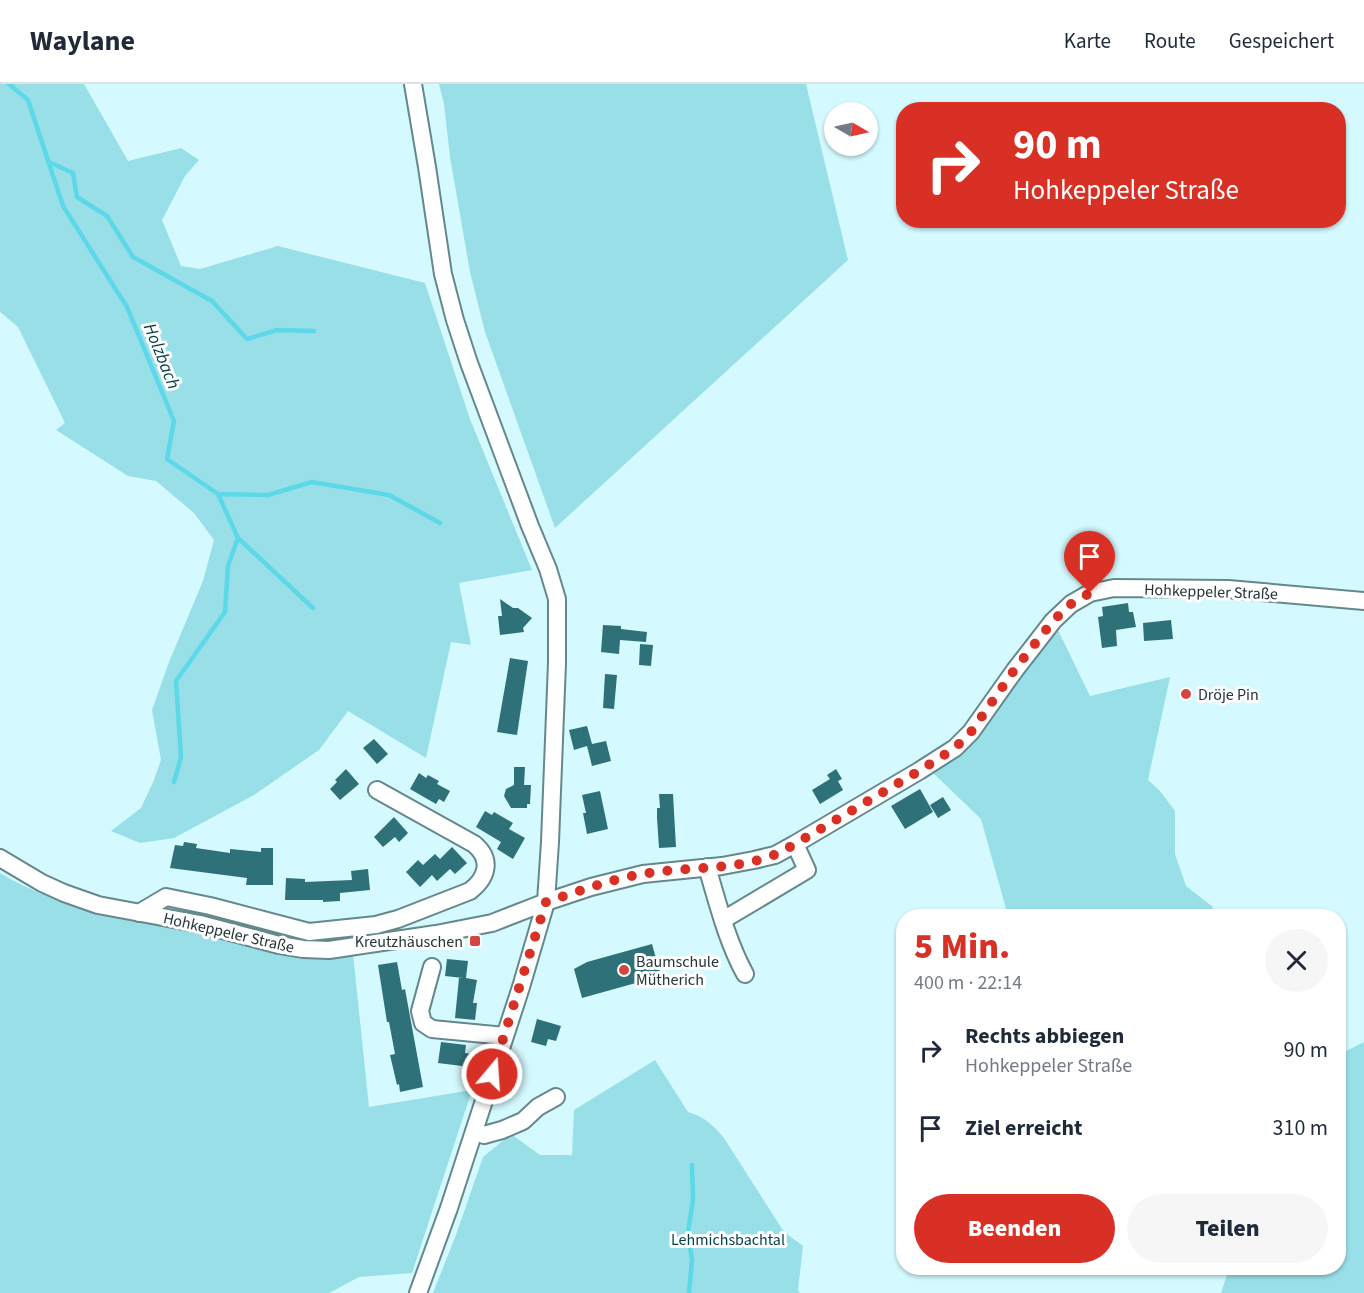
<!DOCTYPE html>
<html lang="de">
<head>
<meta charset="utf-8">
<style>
	:root { --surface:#fff; --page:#f6f6f7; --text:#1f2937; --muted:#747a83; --line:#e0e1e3; --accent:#d93025 }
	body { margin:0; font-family:"Source Sans 3",sans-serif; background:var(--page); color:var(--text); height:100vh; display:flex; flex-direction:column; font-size:22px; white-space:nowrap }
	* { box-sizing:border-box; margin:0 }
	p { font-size:20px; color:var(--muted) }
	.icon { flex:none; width:33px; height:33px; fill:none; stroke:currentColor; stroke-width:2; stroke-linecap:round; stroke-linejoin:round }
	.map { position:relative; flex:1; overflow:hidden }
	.side { position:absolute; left:896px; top:825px; width:450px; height:366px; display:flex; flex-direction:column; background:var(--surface); border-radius:24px; box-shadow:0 2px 4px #0004 }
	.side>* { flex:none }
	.banner { position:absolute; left:896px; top:18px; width:450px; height:126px; border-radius:24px; box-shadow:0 2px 4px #0004; background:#d93025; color:#fff; overflow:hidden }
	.needle { width:39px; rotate:99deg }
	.buttons { position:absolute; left:824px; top:18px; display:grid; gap:12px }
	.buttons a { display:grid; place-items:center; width:54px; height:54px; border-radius:50%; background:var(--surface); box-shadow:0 2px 4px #0004; font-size:30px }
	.pin { position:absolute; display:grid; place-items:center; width:51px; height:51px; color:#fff; margin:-62px -26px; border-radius:50% 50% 50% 0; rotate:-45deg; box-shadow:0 0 6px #0007 }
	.pin .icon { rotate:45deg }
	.me { position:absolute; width:66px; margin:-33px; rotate:18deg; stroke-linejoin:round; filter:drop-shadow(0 0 4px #0008) }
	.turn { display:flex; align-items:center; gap:21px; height:126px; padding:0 18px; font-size:27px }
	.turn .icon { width:78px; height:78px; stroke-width:2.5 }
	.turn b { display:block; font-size:42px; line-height:51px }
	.round { display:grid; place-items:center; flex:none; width:63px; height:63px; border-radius:32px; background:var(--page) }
	.summary { display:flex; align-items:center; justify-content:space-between; height:102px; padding:0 18px }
	h1 { font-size:36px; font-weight:800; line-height:45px; color:var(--accent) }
	.action { display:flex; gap:12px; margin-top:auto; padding:12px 18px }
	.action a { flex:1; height:69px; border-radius:36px; background:var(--accent); color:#fff; font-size:24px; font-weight:800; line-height:69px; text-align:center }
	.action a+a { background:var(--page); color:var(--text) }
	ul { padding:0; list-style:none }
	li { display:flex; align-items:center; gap:18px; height:78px; padding:0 18px }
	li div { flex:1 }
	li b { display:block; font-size:22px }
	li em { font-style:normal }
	header { display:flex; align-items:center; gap:36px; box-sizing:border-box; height:84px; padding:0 30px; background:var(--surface); border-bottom:2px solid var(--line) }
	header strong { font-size:28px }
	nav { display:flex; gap:33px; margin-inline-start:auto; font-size:21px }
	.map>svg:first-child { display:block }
	.green { fill:#99dfe8 }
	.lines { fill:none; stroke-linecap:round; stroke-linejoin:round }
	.stream { stroke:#5cd8e8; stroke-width:4.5 }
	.building { fill:#2f7179 }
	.minor-casing { stroke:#65888c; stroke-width:20 }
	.minor { stroke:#fff; stroke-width:16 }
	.route { stroke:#d93025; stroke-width:10; stroke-dasharray:0 18 }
	.poi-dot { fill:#d44540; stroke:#fefefe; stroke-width:2 }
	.labels { text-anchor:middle; stroke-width:6; stroke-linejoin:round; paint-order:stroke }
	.street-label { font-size:16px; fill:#253436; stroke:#fefefe }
	.poi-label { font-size:16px; fill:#253436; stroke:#fefefe; text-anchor:start }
	.park-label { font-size:16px; fill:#023f46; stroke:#fefefe }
	.water-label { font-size:18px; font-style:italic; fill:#054147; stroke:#fefefe }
</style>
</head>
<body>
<header>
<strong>Waylane</strong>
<nav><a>Karte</a><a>Route</a><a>Gespeichert</a></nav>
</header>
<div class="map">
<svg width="1364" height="1209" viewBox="0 0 1364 1209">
	<rect width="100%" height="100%" fill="#d4f9fe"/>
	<path class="green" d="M0,0H84L128,77L181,64L199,76L185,92L162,136L181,182L200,185L278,162L425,199L470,335L532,486L459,499L471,561L451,558L426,674L348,627L319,666L254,711L174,754L140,759L111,747L141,724L154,696L161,676L152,626L169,578L203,497L214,456L194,429L156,397L128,392L56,346L65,339L18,243L0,228Z
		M439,0H806L848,176L555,444L485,248L470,188L450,73L444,20Z
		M1057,544L1090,612L1170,593L1148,696L1160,707L1175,727V770L1186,802L1213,823L1209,832H1008L981,735L932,688L1023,585Z
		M0,789C51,820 110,832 168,843C229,854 291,862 353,870L369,1023L472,1006L412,1189L359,1193L329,1209H0Z
		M1364,958V1209H1221L1229,1184H1338V971Z
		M655,976L688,1028C706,1034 711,1039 724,1054L784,1148L803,1162L798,1206L800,1209H433L456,1151L483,1073L511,1050L540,1071H572L574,1026Z"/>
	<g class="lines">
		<path class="stream" d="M9,0L28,16L63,122L127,223L174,337L167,375L218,410L238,454L313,524
			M49,78L73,89L77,113L107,132L133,173L212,217L247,255L277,246L314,247
			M218,410L268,411L312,398L389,411L440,439
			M174,698L181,673L176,597L225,528L228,482L238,454
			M689,1209L692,1176L688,1149L693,1115L692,1081"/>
	</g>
	<path class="building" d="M500,515L513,524H518L532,534L523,544L524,548L500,551L498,532H502Z
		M1128,519L1129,528H1133L1136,543L1116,546L1117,562L1102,564L1098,533L1103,532L1102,523Z
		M1171,536L1173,555L1144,557L1143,539Z
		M603,541L621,542V545L647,548L646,558L620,556L619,570L601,568Z
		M640,560L653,561L651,582L639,581Z
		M510,574L528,577L517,651L497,648Z
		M605,590L617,591L614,625L603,624Z
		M587,642L592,660L606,657L611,677L592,682L587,662L574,666L569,646Z
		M374,655L388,670L377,680L363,664Z
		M514,683H525L524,701H531L530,720H527V724H511L504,712L506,705L514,701Z
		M346,685L359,700L340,716L330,705L337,698L335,696Z
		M836,685L842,695L838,697L843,706L820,720L812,706L830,695L827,691Z
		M419,689L426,694L428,691L439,697L437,700L450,707L444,718L439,715L436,720L410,705Z
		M920,705L933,728L905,745L891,722Z
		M600,707L608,745L587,750L583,729H586L582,711Z
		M659,710H673L676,763L659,764L657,734V724H660Z
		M943,713L951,726L938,734L930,721Z
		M485,727L492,731L494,728L513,739L509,745L525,754L513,775L497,765L501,758L476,743Z
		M394,733L408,749L399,758L395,753L383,763L374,753Z
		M184,758L197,760L196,764L230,769V765L261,768V764H273V801H246L247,794L170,784L175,761L183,762Z
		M452,763L467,779L455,790L450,785L437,797L432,791L420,803L406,788L418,776L423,781L435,770L440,775Z
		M368,785L370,806L340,809V817L323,818V816H285L286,794L305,795V798L352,796L351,787Z
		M652,860L661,892L582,914L574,885L587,878Z
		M447,875L468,877L466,894L477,896L473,919H477L475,936L455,934L459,894H463L445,892Z
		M397,878L402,906L405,905L423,1003L400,1008L399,1000L397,1001L390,971L395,970L389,938H387L378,881Z
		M537,935L561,942L556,957L548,955L546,962L531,958Z
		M441,958L466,961L465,969L472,970L470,983L438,979Z"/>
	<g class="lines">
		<g class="minor-casing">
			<path id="minor" d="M413,0L427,83L443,190L455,236L469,279L530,442L548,485L557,515V579L550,758L546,818L521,903L449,1124L418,1209
				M0,774L42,799L64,809L98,821L200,840L279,861L303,865L329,866L436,850L492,839L546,818L591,803L643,790L722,782L754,776L775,771L795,760L919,687L955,664L971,648L1015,586L1053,537L1071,520L1090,509L1114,504L1228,505L1364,517
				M707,783C718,820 727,857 745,890
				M139,829L166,813L210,822L309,848L376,841L398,835L470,807C488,793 492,775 474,760L377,706
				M723,836L807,786L795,760
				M432,883L420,927L423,939L432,945L505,952
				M474,1047L484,1051L502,1046L523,1037L538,1023L556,1013"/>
		</g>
		<use href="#minor" class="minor"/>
	</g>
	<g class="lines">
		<path class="route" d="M492,990L546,818C578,808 610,795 643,790C686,782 733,787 774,771C781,768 788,764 795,760L919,687L955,664L971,648L1015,585L1053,537L1071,520L1090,509"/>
	</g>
	<g class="poi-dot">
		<circle cx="1186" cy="610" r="6"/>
		<rect x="469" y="851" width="12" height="12" rx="3"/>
		<circle cx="624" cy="886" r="6"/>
	</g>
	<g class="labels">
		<g class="street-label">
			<text transform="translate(1211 507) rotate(2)" y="6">Hohkeppeler Straße</text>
			<text transform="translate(229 848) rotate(13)" y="6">Hohkeppeler Straße</text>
		</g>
		<g class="poi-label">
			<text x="1198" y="616">Dröje Pin</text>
			<text x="463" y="863" text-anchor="end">Kreutzhäuschen</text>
			<text x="636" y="883">Baumschule<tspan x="636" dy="18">Mütherich</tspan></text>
		</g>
		<g class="park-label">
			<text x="728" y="1161">Lehmichsbachtal</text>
		</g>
		<g class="water-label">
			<text transform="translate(162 272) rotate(68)" y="6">Holzbach</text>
		</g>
	</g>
</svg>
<div class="buttons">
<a><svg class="needle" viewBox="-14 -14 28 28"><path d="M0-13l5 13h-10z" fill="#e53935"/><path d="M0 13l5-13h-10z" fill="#747a83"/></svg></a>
</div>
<div class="pin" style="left:1090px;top:509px;background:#d93025"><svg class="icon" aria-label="arrive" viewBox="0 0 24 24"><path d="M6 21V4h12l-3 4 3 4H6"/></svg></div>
<svg class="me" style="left:492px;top:990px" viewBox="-20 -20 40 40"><circle r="17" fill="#d93025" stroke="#fff" stroke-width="3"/><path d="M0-11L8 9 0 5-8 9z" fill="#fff"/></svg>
<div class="banner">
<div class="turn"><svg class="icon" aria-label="right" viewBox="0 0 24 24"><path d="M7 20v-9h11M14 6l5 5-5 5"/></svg><div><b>90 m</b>Hohkeppeler Straße</div></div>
</div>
<section class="side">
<div class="summary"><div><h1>5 Min.</h1><p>400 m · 22:14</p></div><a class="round"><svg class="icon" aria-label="close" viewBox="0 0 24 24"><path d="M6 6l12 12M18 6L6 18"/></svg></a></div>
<ul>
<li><svg class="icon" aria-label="right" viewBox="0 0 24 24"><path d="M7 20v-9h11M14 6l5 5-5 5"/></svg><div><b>Rechts abbiegen</b><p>Hohkeppeler Straße</p></div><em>90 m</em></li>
<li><svg class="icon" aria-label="arrive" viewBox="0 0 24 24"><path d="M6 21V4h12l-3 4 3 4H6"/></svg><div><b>Ziel erreicht</b></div><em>310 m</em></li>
</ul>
<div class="action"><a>Beenden</a><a>Teilen</a></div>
</section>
</div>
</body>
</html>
